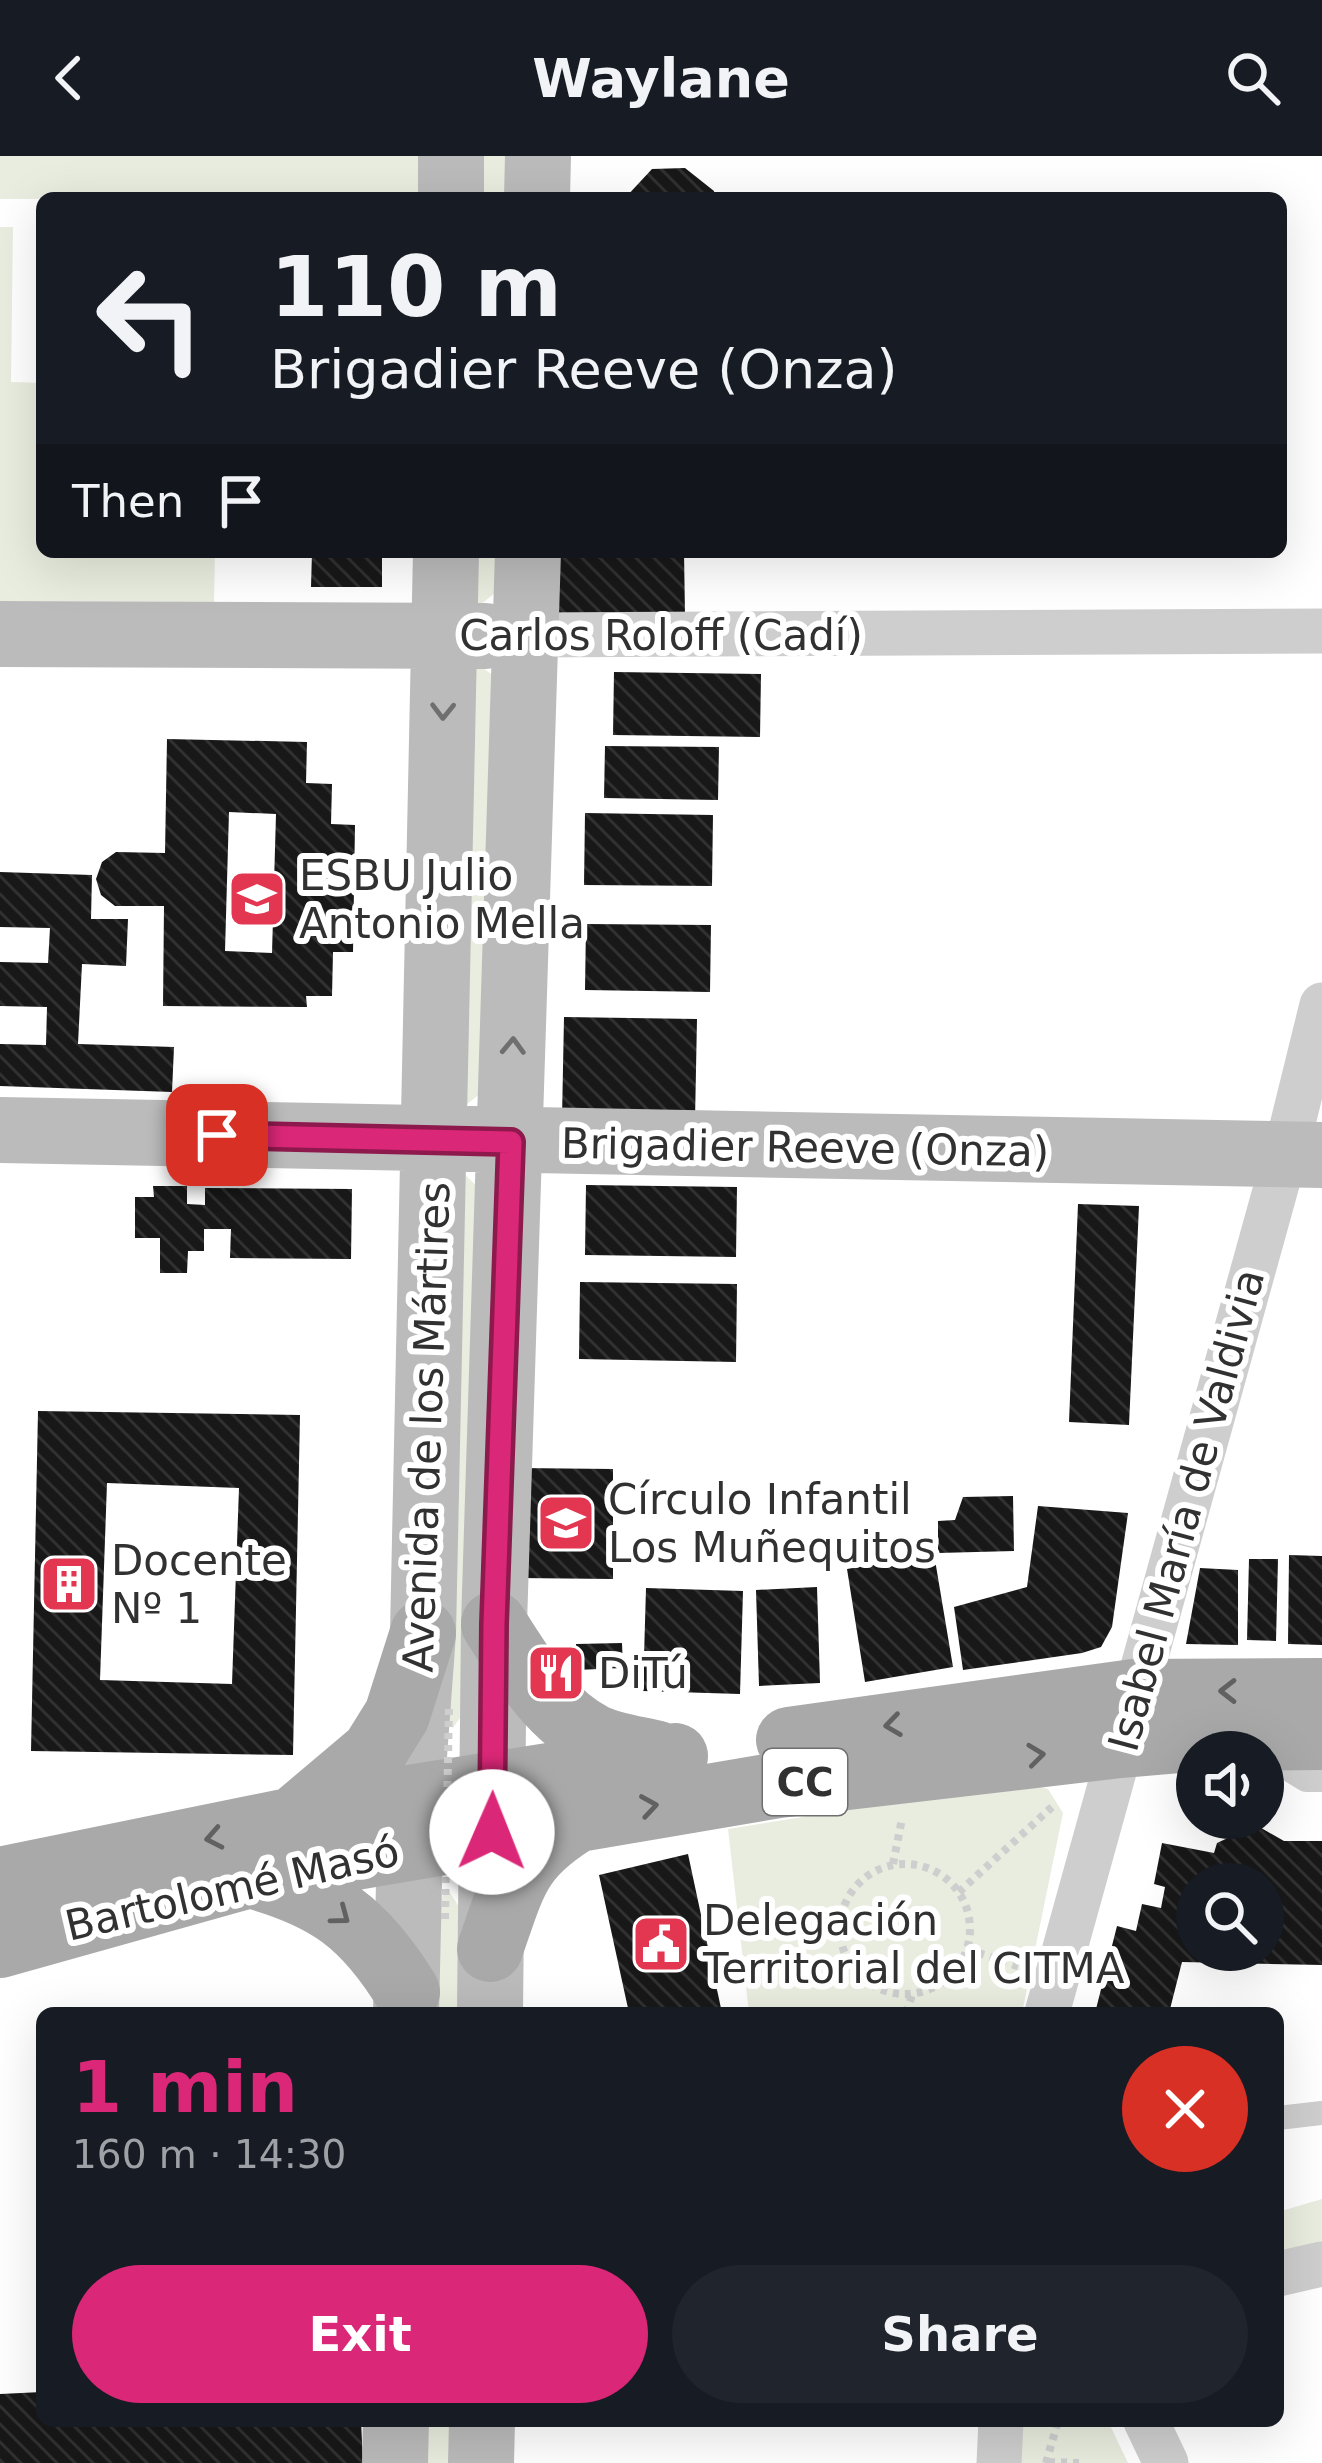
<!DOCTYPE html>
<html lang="en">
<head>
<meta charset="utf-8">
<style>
	:root { --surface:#171b24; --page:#20242c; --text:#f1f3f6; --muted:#9ea1a6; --accent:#db2777 }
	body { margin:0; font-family:"DejaVu Sans",sans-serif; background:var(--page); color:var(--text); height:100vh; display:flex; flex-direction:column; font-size:45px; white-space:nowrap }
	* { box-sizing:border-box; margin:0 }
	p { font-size:39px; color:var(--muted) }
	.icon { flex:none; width:66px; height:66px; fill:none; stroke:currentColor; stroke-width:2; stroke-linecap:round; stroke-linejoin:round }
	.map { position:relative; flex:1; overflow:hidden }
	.side { position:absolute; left:36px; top:1851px; width:1248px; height:420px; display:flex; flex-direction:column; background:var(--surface); border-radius:18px; box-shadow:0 12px 48px #0002 }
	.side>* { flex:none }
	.hud { position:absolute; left:36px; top:36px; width:1251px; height:366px; border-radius:18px; box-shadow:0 12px 48px #0002; background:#171b24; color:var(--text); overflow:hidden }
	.buttons { position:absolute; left:1176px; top:1575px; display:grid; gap:24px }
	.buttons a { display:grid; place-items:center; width:108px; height:108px; border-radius:50%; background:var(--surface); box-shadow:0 12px 48px #0002; font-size:60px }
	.pin { position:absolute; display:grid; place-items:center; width:102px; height:102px; color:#fff; margin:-51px; border-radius:24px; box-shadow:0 6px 18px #0006 }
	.me { position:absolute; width:132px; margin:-66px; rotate:1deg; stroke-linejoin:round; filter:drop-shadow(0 0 9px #0008) }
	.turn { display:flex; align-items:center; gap:42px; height:252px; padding:0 36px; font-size:54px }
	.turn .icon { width:156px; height:156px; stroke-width:2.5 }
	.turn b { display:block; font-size:84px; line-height:102px }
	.then { display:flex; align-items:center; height:114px; padding:0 36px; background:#0003; gap:24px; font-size:45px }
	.round { display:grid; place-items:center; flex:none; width:126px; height:126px; border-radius:63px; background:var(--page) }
	.overview { display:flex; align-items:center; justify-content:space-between; height:204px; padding:0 36px }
	h1 { font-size:72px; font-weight:700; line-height:90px; color:var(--accent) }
	.primary-button { display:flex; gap:24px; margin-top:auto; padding:24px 36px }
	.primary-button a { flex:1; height:138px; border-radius:72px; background:var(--accent); color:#fff; font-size:48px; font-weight:700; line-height:138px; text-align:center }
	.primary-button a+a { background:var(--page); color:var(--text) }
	header { display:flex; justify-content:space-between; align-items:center; height:156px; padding:0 36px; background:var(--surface); font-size:54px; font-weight:700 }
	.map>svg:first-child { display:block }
	.green { fill:#e8eddf }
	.building { fill:url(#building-back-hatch); fill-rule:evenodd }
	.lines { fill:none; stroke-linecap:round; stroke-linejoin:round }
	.path { stroke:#cecece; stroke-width:8; stroke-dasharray:6 6; stroke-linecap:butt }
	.lane { stroke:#cecece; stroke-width:24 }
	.street { stroke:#cecece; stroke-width:45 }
	.secondary { stroke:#bbb; stroke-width:66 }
	.primary { stroke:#a9a9a9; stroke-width:66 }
	.path-bridge { stroke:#cecece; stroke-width:8; stroke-dasharray:6 6; stroke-linecap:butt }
	.oneway { stroke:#6f6f6f }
	.oneway2 { stroke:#616161 }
	.route-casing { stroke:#8e194d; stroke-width:30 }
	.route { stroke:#db2777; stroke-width:21 }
	.labels { text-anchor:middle; stroke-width:12; stroke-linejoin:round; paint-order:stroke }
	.shield { fill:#fff; stroke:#6f6f6f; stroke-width:3 }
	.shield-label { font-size:39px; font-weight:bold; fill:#313131 }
	.street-label { font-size:42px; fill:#313131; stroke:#fff }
	.poi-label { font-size:42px; fill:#313131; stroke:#fff; text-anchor:start }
</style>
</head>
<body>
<header><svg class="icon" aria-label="back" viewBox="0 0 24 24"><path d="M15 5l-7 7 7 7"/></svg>Waylane<svg class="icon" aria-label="search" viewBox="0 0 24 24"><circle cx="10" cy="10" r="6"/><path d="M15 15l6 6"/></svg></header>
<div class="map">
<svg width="1322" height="2307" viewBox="0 0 1322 2307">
	<defs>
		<pattern id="building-back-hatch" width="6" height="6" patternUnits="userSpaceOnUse" patternTransform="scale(3)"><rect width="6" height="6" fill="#181818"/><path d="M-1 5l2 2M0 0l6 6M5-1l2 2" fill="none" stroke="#313131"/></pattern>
	</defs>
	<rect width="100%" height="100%" fill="#fff"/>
	<path class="green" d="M0,0H425L424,42L0,43Z
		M465,0H506L505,42H464Z
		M0,71H13L11,226L42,227V396H215L214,446L0,445Z
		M458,396H497L496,436L474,454Z
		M472,504L498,523L485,934L462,952Z
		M461,1015L486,1039L475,1540L453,1572L430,1534Z
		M1022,1626L1048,1633L1063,1657L1022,1857H749L728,1673Z
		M447,1732L466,1762L464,1857H426L429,1764Z
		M1322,2043V2091L1278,2099V2056Z
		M413,2265H456L455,2307H411Z
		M1021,2265H1108L1128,2307H1020Z"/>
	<path class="building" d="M685,12L714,35L715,42H625L652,13Z
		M312,396H382V431H311Z
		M558,396H684L685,459L559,462Z
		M614,516L761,518L760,581L613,579Z
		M167,583L307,586L306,627L332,628L331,668L355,669L353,796H333L332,840H306L307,851L163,850L164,750H115L101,739L96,723L102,706L116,696L165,697ZM229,656L276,658L272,797L225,795Z
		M605,590L719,591L718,644L604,642Z
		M585,657L713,659L712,730L584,729Z
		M0,716L92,719L91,763H128L126,810L82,808L78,888L174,891L172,936L0,930V888L46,889L47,851L0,850V806L48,807L50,772L0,771Z
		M586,768L711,769L710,836L585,834Z
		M564,861L697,863L695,964L562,962Z
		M586,1029L737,1031L736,1101L585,1099Z
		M153,1030H187V1048L205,1049V1032L352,1033L351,1103L230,1102L231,1073H204V1095H188L187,1117H160V1082H135V1041H154Z
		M1078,1048L1139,1050L1129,1269L1069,1266Z
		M580,1126L737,1128L736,1206L579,1203Z
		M38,1255L300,1259L293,1599L31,1595ZM107,1327L239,1332L232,1528L100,1524Z
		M519,1312L613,1313V1423L518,1422Z
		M1013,1340L1014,1395L938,1397V1365L955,1364L963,1341Z
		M1038,1350L1128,1357L1112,1471L1101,1491L1082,1497L963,1514L954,1451L1027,1431Z
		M934,1398L953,1511L865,1526L847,1413Z
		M1289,1399L1322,1400V1489L1288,1488Z
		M1249,1403H1278L1276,1485L1247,1484Z
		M1200,1412L1238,1414V1489L1186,1488Z
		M817,1431L820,1527L759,1530L756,1434Z
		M646,1432L743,1435L740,1538L643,1535Z
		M622,1487L623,1512L576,1514V1488Z
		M1256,1669L1284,1685H1322V1809L1182,1806L1169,1857H1095L1117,1770L1136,1775L1142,1748L1161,1752L1165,1731L1154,1728L1162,1687L1214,1697L1217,1687ZM1197,1728H1263V1794H1197Z
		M688,1698L722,1857H629L599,1719Z
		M42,2236V2265H361L363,2307H0V2238Z"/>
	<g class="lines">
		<path class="path" d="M840 1773a65 65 0 1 1 130 0a65 65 0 1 1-130 0Z
			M893,1708L902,1663
			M959,1736L1053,1650
			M967,1793L1020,1811
			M906,1857L912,1839
			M1049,2306L1080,2307
			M1046,2307L1058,2265"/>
		<path class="lane" d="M1265,1599L1306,1624H1322
			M1278,1962L1322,1957"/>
		<path class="street" d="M526,479L1322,475
			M1047,1857L1285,999L1322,849
			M1278,2118L1322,2108
			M1146,2265L1166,2307
			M999,2307L1001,2265"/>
		<path class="secondary" d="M451,42V0
			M537,42L538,0
			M0,478L486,480
			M0,974L1322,999
			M406,1857L411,1641L423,1477L446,396
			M490,1857L494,1468L528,396
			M395,2307L396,2265
			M481,2307L482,2265"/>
		<path class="primary" d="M494,1468C521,1509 548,1558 594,1581C613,1590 638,1593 658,1598
			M789,1584L1134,1536L1322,1535
			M297,1661L374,1596L397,1559L423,1477
			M250,1719C327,1740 365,1767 407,1836
			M0,1724L377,1647L675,1600
			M0,1789L250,1719L779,1629L1120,1589L1201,1582L1322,1581
			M490,1793C514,1725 516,1700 581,1661"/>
		<path class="path-bridge" d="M445,1763L449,1549"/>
	</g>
	<defs><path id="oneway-chevron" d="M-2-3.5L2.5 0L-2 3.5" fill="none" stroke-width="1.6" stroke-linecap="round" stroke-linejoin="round" transform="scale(3)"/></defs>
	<g class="oneway">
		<use href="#oneway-chevron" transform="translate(443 555) rotate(91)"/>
		<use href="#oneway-chevron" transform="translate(513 890) rotate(-88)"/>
	</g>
	<g class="oneway2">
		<use href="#oneway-chevron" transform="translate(1228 1535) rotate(180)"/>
		<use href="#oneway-chevron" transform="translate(893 1569) rotate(172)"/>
		<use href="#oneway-chevron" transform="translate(1036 1599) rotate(-7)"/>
		<use href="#oneway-chevron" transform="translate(649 1650) rotate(-9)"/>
		<use href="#oneway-chevron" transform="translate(214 1682) rotate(169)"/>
		<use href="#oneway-chevron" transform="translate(341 1760) rotate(37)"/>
	</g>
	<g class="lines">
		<g class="route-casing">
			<path id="route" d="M217,979L511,986L494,1468L492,1676"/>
		</g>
		<use href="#route" class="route"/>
	</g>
	<defs>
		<g id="school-square" transform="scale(3)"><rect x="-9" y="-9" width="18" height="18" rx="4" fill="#e33751" stroke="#fff"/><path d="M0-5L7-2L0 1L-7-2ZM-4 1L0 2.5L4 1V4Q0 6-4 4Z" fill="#fff"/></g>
		<g id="building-square" transform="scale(3)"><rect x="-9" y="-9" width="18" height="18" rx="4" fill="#e33751" stroke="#fff"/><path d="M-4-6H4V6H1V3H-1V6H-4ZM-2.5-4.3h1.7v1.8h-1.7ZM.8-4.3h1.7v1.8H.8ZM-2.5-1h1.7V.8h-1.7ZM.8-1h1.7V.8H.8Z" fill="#fff"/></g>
		<g id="restaurant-square" transform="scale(3)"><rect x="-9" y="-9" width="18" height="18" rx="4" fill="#e33751" stroke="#fff"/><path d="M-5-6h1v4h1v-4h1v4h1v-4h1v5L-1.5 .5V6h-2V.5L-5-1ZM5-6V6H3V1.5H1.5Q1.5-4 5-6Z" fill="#fff"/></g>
		<g id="civic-square" transform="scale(3)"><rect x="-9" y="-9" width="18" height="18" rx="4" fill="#e33751" stroke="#fff"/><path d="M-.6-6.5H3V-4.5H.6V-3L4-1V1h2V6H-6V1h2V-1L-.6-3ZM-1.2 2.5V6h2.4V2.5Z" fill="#fff"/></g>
	</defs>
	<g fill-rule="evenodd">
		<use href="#school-square" x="257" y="743"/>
		<use href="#school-square" x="566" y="1367"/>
		<use href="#building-square" x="69" y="1428"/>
		<use href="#restaurant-square" x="556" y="1517"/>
		<use href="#civic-square" x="661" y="1788"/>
	</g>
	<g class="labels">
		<rect class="shield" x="763" y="1593" width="84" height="66" rx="9"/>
		<g class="shield-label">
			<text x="805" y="1640">CC</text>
		</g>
		<g class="street-label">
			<text x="661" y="494">Carlos Roloff (Cadí)</text>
			<text transform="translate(805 991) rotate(1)" y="15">Brigadier Reeve (Onza)</text>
			<text transform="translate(426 1271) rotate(-88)" y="15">Avenida de los Mártires</text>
			<text transform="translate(1186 1354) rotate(-75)" y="15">Isabel María de Valdivia</text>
			<text transform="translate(232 1732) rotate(-13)" y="15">Bartolomé Masó</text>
		</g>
		<g class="poi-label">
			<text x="299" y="734">ESBU Julio<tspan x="299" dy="48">Antonio Mella</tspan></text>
			<text x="608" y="1358">Círculo Infantil<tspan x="608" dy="48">Los Muñequitos</tspan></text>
			<text x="111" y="1419">Docente<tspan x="111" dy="48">Nº 1</tspan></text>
			<text x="598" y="1532">DiTú</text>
			<text x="703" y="1779">Delegación<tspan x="703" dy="48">Territorial del CITMA</tspan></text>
		</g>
	</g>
</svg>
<div class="buttons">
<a><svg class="icon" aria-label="sound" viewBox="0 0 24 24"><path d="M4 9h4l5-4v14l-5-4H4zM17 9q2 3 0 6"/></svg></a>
<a><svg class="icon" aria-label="search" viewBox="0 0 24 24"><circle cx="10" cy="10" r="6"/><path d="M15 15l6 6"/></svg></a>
</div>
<div class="pin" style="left:217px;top:979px;background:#d93025"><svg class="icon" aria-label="arrive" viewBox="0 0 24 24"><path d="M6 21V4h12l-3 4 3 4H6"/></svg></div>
<svg class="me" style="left:492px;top:1676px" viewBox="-20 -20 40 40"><circle r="19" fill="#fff"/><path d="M0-13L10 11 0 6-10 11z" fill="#db2777"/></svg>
<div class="hud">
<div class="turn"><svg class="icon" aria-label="left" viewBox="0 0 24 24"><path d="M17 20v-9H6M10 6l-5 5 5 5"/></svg><div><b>110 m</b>Brigadier Reeve (Onza)</div></div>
<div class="then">Then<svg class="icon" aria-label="arrive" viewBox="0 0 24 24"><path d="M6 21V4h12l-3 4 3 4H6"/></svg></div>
</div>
<section class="side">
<div class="overview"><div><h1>1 min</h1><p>160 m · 14:30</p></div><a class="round" style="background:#d93025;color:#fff"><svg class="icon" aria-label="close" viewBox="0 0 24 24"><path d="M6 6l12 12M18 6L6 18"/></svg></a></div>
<div class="primary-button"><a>Exit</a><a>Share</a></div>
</section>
</div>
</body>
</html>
